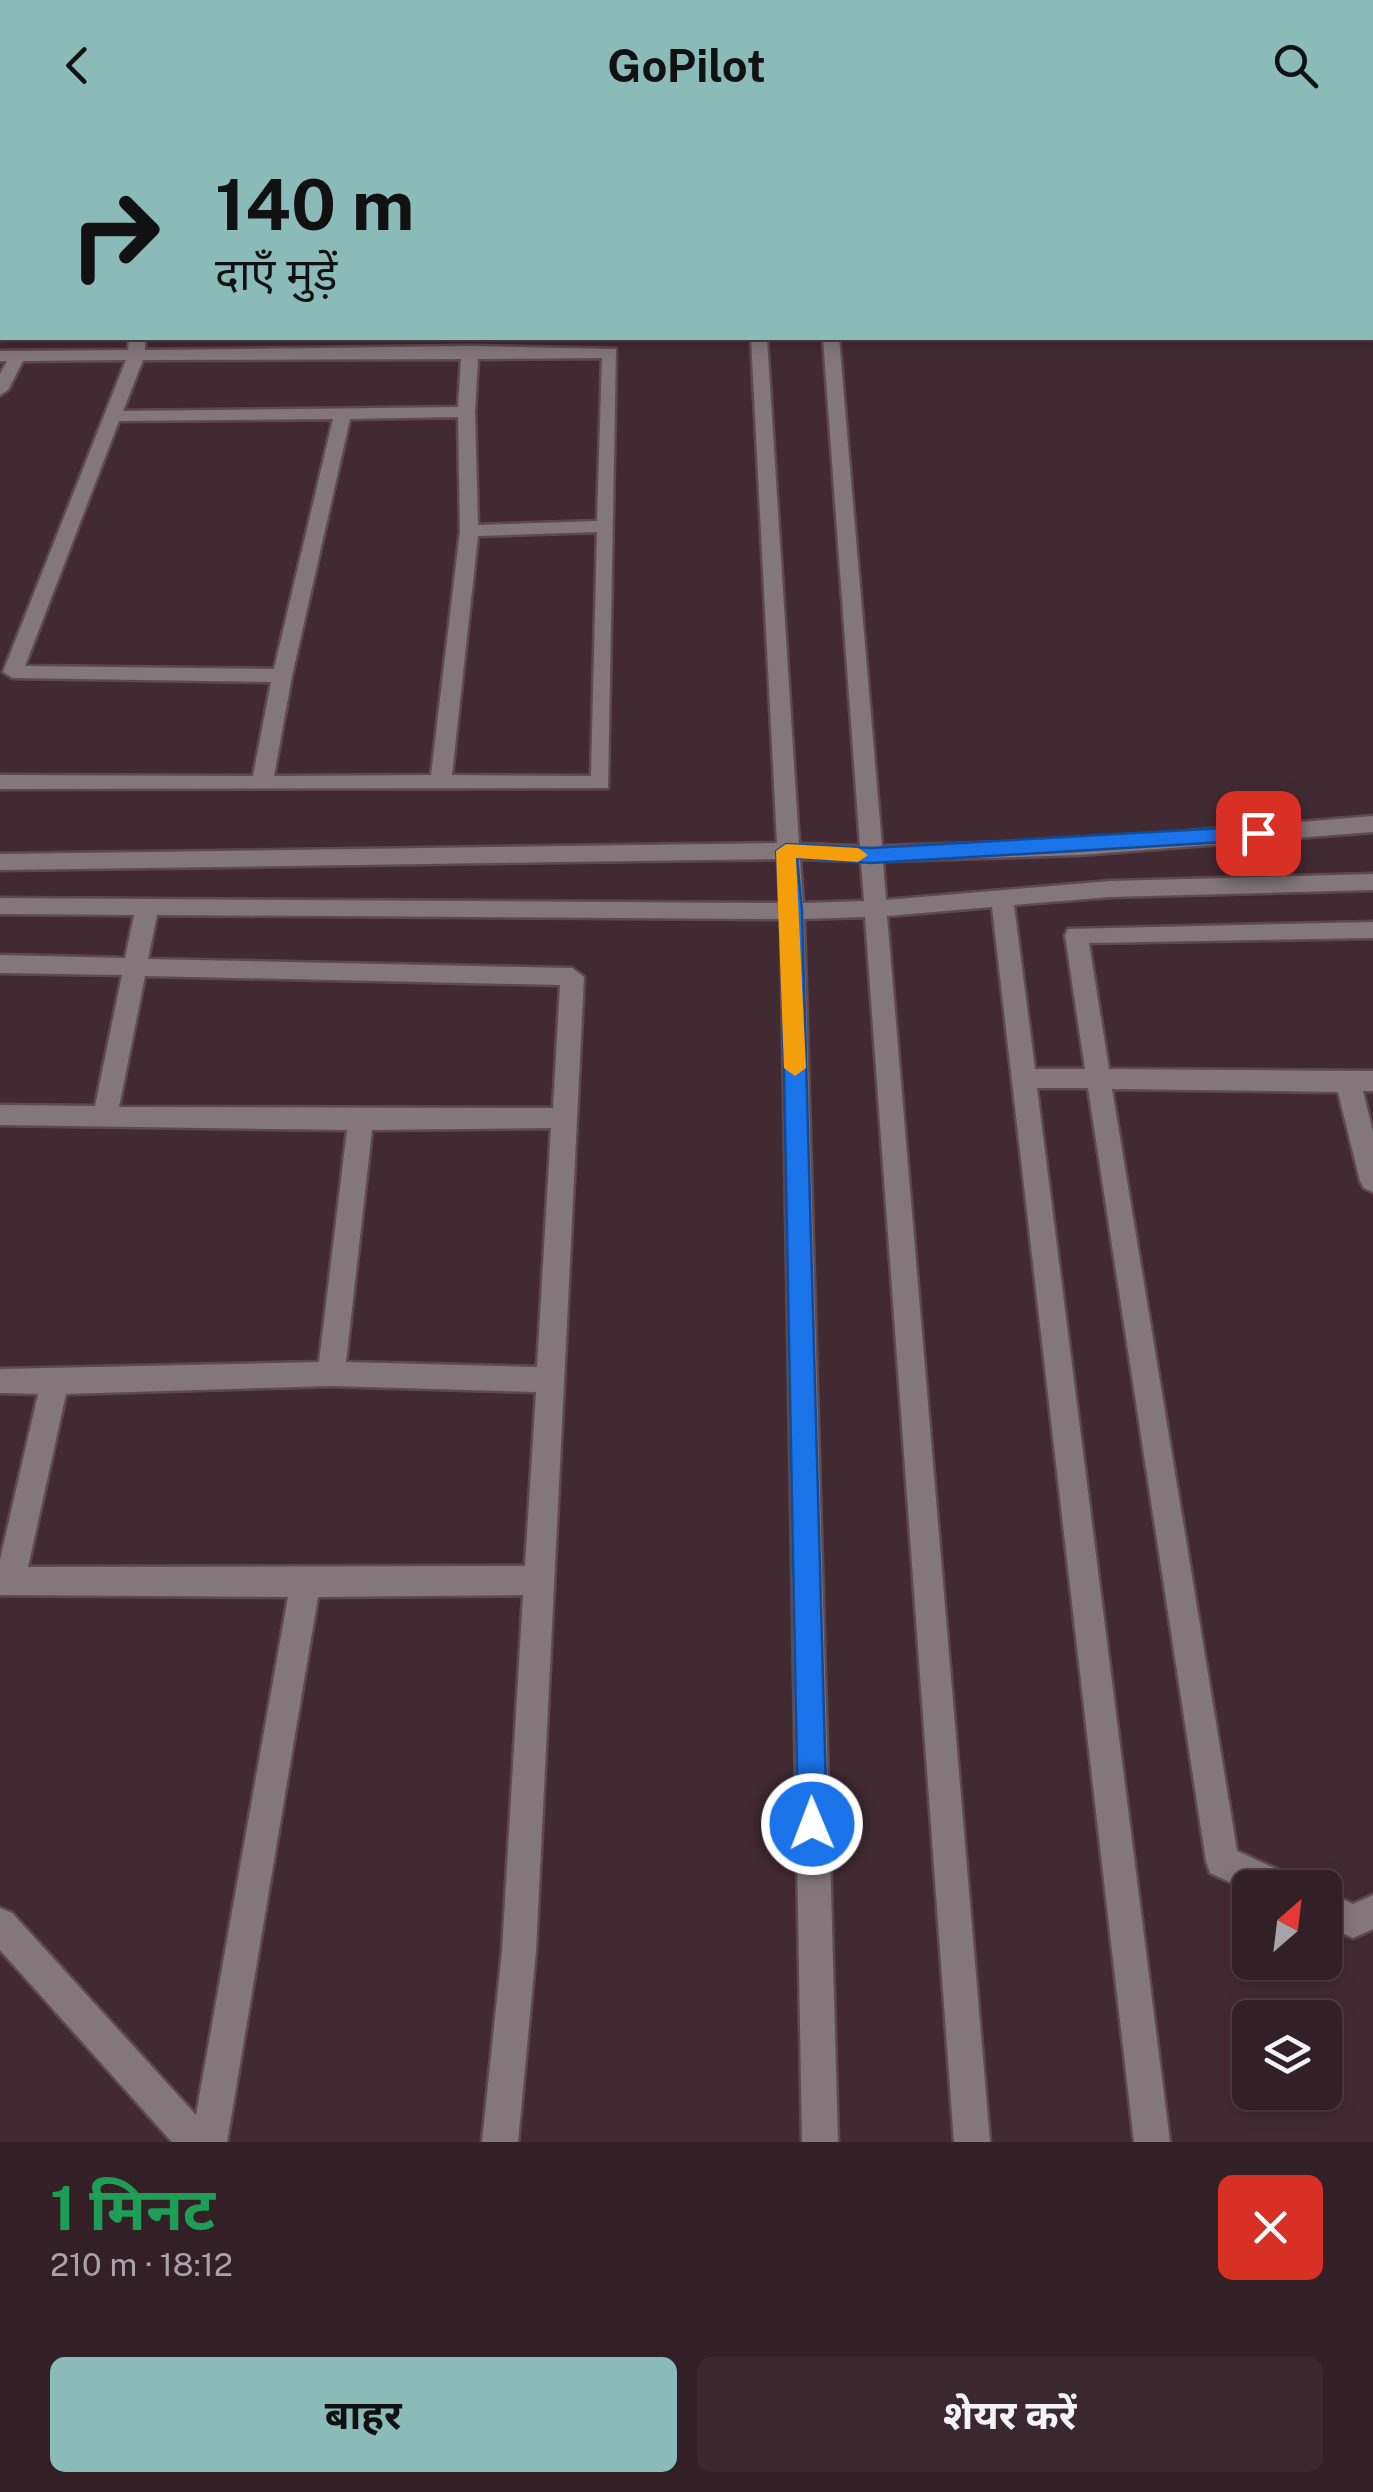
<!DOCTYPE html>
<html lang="hi">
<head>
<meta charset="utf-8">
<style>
	:root { --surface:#322026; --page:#3a282e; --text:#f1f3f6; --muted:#a8a3a7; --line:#4d3e43; --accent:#8bbbb9 }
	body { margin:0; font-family:"Public Sans","Noto Sans Devanagari",sans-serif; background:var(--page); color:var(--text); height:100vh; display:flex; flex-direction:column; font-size:38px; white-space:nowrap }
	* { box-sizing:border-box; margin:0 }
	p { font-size:32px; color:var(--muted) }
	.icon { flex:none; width:55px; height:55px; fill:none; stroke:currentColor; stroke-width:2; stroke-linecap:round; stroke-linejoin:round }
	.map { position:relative; height:2012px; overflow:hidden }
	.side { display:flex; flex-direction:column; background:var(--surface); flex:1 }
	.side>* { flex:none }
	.top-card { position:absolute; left:0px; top:0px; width:1375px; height:210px; box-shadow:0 5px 15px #0003,0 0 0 2px var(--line); background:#8bbbb9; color:#111; overflow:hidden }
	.needle { width:65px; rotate:28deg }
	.tools { position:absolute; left:1232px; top:1740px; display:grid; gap:20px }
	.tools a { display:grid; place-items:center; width:110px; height:110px; border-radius:15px; background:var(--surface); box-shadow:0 5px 15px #0003,0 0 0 2px var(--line); font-size:50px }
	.pin { position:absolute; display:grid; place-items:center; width:85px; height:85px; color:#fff; margin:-42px; border-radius:20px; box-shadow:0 5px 15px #0006 }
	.me { position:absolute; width:110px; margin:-55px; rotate:359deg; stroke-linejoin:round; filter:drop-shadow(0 0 8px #0008) }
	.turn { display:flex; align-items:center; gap:35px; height:210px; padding:0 50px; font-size:45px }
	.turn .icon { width:130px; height:130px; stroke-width:2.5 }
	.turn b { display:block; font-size:70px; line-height:85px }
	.round { display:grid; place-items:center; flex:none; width:105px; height:105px; border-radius:15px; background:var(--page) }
	.summary { display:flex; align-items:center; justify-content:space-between; height:170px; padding:0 50px }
	h1 { font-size:60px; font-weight:700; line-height:75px; color:#1e9e55 }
	.button { display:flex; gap:20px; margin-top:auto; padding:20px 50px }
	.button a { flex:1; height:115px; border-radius:15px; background:var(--accent); color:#111; font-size:40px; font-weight:700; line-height:115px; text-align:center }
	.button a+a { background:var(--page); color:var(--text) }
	header { display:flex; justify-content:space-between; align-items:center; height:130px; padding:0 50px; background:var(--accent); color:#111; font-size:45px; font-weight:700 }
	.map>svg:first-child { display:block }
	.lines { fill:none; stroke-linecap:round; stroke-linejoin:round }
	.minor-casing { stroke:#5f4950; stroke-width:5 }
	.major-casing { stroke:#5f4950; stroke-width:5 }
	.minor { fill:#84777b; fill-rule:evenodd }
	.major { fill:#d7bcc4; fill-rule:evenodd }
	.route { fill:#1a73e8; stroke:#114b97; stroke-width:2.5 }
	.slow { fill:#f59e0b }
</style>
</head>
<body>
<header><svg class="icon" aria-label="back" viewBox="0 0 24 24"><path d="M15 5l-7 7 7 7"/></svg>GoPilot<svg class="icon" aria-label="search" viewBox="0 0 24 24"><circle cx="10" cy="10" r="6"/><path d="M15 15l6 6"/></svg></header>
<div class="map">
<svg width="1373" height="2012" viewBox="0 0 1373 2012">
	<rect width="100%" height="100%" fill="#422a32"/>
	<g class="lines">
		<g class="minor-casing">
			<path id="minor" d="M517,0H531V2H517Z
				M702,0H716V2H702Z
				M752,0H766V2H752Z
				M801,0H815V2H801Z
				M0,170H2V180H0Z
				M0,190H2V200H0Z
				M129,208H145V220L470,216L616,219L608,658L0,659V645L253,646L271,552L13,548L3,542L126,230L23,231L8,260L0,265V244L7,231H0V221L128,220ZM602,228L597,391L478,395L475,282L478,229ZM461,229L458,277L123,281L143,230ZM458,287L460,401L431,645L274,646L292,546L350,289ZM333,289L274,539L25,536L119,291ZM597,402L591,646L452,645L478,406Z
				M751,208H767L799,714L860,716L823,208H839L882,716L1080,710L1373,686V702L1080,725L883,731L886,770L1110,751L1373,744V760L1110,767L1014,775L1035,939H1085L1065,805L1068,799L1373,792V808L1089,813L1109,939L1373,941V961H1363L1373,1002V1062L1364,1058L1360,1051L1338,962L1112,959L1237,1721L1292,1746L1296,1758H1250V1761L1210,1743L1206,1731L1088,958H1037L1170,2012H1134L992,777L887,786L990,2012H954L865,787L804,789L838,2012H802L781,789L157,785L148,829L572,838L584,847L536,1821L518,2012H482L502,1821L523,1465L318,1467L227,2012H172L0,1820V1778L12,1783L196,1985L288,1467L0,1465V1430L38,1264L0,1263V1239L319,1232L347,1000L0,995V975L95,976L122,845L0,843V825L125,828L134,785L0,784V768L780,773L778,729L0,740V724L777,713ZM800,729L861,731L864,771L803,773ZM145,846L560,855L553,978L119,977ZM551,998L537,1237L346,1232L372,1000ZM331,1256L536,1262L525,1436L28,1437L66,1264Z
				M1325,1761L1353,1774L1373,1765V1799L1353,1808L1325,1795Z"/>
		</g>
		<g class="major-casing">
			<path id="major" d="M1260,0H1288L1289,2H1262Z
				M1372,14H1373V22H1372Z"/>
		</g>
		<use href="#minor" class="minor"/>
		<use href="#major" class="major"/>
	</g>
	<path class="route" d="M1258,696L1268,703L1258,710L871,733L797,728L802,781L827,1694L823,1705L812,1709L802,1705L798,1694L781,781L776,721L786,714L871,718Z"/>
	<path class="slow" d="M786,714L858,718L868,725L858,732L796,728L806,938L795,946L784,938L776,721Z"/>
</svg>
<div class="tools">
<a><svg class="needle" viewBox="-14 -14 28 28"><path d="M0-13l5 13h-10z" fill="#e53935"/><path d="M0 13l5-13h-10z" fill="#a8a3a7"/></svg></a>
<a><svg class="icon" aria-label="layers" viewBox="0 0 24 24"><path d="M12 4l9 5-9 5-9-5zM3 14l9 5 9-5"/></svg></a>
</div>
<div class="pin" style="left:1258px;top:703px;background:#d93025"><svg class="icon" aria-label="arrive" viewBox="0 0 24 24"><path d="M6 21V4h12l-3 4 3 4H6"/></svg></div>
<svg class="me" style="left:812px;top:1694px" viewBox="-20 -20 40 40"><circle r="17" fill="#1a73e8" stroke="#fff" stroke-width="3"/><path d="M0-11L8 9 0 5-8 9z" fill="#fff"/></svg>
<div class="top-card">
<div class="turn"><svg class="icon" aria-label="right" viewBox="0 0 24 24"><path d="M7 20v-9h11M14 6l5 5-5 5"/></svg><div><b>140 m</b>दाएँ मुड़ें</div></div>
</div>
</div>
<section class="side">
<div class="summary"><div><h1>1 मिनट</h1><p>210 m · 18:12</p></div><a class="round" style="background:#d93025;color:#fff"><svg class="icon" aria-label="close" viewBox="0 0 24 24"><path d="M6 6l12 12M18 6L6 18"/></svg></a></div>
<div class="button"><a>बाहर</a><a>शेयर करें</a></div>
</section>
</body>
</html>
